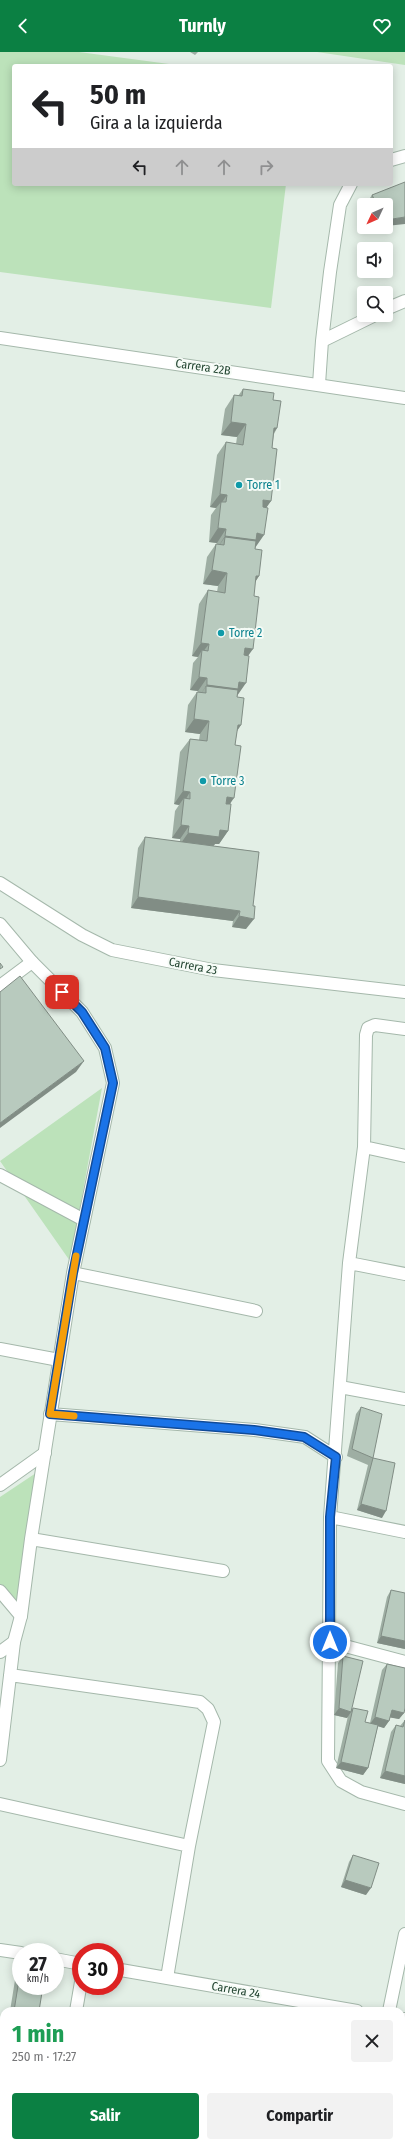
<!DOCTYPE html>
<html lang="es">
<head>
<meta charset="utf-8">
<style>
	:root { --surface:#fff; --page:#f2f2f2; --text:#202124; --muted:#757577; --accent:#0b8043 }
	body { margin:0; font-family:"Fira Sans Condensed",sans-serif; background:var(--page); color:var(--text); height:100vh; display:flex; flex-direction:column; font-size:15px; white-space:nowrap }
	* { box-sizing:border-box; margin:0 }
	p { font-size:13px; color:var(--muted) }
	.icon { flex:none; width:22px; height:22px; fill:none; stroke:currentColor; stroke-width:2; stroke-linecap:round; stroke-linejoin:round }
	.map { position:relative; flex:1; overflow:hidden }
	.sheet { position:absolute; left:0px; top:1955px; width:405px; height:140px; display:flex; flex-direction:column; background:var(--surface); border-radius:12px 12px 0 0; box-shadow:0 2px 10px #0003 }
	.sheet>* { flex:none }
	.guide { position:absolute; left:12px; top:12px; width:381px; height:122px; border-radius:4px; box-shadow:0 2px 10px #0003; background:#fff; color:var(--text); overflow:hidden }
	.needle { width:26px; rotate:226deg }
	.fabs { position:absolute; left:357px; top:146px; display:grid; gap:8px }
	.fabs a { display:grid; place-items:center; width:36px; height:36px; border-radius:4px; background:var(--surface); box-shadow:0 2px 10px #0003; font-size:20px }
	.speed { position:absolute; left:12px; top:1891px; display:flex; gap:8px; font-size:20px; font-weight:700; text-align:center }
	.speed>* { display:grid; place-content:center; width:52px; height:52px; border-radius:50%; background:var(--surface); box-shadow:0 2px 10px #0003; line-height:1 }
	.speed small { font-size:10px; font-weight:400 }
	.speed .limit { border:6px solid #d22; background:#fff; color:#111 }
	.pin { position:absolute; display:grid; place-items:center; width:34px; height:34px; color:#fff; margin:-17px; border-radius:8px; box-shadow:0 2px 6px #0006 }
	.me { position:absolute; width:44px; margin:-22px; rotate:0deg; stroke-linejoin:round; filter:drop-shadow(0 0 3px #0008) }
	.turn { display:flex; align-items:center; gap:14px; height:84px; padding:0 12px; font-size:18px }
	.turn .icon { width:52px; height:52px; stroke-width:2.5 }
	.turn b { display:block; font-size:28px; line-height:34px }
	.lanes { display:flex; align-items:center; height:38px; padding:0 12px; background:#0003; justify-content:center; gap:20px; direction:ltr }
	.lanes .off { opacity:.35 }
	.round { display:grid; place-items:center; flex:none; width:42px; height:42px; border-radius:4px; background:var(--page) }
	.head { display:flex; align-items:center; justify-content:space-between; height:68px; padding:0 12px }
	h1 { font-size:24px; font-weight:700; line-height:30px; color:#1e9e55 }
	.action { display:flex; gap:8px; margin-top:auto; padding:8px 12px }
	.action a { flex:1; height:46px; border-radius:4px; background:var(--accent); color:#fff; font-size:16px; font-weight:700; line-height:46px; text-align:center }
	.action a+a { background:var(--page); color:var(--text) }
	header { display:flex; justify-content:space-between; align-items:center; height:52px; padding:0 12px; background:var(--accent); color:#fff; font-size:18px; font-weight:700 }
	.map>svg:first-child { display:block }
	.green { fill:#bce2ba }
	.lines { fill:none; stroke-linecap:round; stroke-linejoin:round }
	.pedestrian-casing { stroke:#a5b8ab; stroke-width:14 }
	.minor-casing { stroke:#a5b8ab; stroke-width:14 }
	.tertiary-casing { stroke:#a5b8ab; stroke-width:14 }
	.pedestrian { stroke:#fff; stroke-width:12 }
	.minor { stroke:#fff; stroke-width:12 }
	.tertiary { stroke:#fff; stroke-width:12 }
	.wall { fill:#9eaea3 }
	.shaded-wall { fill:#818d85 }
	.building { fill:#b8cabe; stroke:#818d85 }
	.route-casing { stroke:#114b97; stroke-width:10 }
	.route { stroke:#1a73e8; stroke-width:7 }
	.slow { stroke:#f59e0b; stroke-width:7 }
	.culture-dot { fill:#0f9aa8; stroke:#f5fbf6; stroke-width:1.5 }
	.labels { text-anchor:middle; stroke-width:4; stroke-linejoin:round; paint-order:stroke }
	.street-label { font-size:12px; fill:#20432f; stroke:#f5fbf6 }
	.culture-label { font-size:12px; fill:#0d838f; stroke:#f5fbf6; text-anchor:start }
</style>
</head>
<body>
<header><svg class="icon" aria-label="back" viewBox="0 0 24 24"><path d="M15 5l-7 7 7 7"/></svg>Turnly<svg class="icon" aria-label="heart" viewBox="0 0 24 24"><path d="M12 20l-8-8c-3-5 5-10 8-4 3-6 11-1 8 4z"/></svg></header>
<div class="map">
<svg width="405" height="2095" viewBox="0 0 405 2095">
	<rect width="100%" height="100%" fill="#e3efe6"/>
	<path class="green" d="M0,0H79L184,14H14V132H286L271,256L0,220Z
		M317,0H405V13Z
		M102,1036L70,1209L0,1109Z
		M36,1421L18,1554L0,1532V1445Z"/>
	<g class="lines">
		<g class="pedestrian-casing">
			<path id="pedestrian" d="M0,934L32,910
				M0,1123L84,1168
				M0,1433L45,1401
				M0,1539L21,1564
				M0,1600L14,1590"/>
		</g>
		<g class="minor-casing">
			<path id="minor" d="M391,108L405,104
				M386,257L405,249
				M322,289L330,220L340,153L351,132
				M319,332L322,289L375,263
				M0,831L82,883L112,898L213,918L405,940
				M0,872L32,910L82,960L105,996L113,1031L73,1221L31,1487L21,1564L14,1590L0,1708
				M405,977L375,973L368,976L366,983L364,1095L349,1211L330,1465L328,1709L341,1729L361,1740L405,1752
				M364,1095L405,1104
				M349,1211L405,1222
				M73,1221L256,1259
				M0,1297L59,1308
				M340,1335L405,1347
				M50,1362L255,1378L305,1385L336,1405
				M330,1465L405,1480
				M31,1487L223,1519
				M330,1590L405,1610
				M10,1623L200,1650L208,1657L214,1670L189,1794L167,1926
				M0,1752L189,1794
				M0,1898L21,1901
				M55,1907L81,1912
				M115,1917L357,1959
				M76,1959L81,1930
				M389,1959L405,1882
				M401,1967H405
				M0,2035L4,2036
				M48,2095L49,2091
				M380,2095V2091"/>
		</g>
		<g class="tertiary-casing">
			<path id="tertiary" d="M0,286L405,346"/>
		</g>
		<use href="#pedestrian" class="pedestrian"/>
		<use href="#minor" class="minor"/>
		<use href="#tertiary" class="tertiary"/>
	</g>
	<path class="wall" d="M190,0H198L195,3Z
		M372,143L386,153H369L368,149Z
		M243,337L273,348L277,376L274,382L272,396L271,449L266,455L255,496L259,524L255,530L248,604L237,644L241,673L237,679L235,693L228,779L219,792H215L213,794L259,800L246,877L232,875L233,869L131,856L138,796L145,785L180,790V787L172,786L175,759L179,753L174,752L180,700L190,687L199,688L200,682L185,680L188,653L197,640H198V639L190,638L193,611L198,605L192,604L199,552L208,538L217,540L218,534L203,532L207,505L216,492H217V491L209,490L211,463L216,456L210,455L217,403L226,390L236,392L237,385L221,383L225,357L234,343L238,344Z
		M361,1355L373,1406L382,1466L357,1458L368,1413L347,1404L356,1362Z
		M391,1538L405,1597L377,1591L387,1545Z
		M343,1604L352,1658L353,1656L365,1670L370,1671L382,1618L387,1612L404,1661L399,1667L390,1665L389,1669L384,1676L378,1674L368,1716L363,1723L336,1716L348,1664L347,1666L334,1663L338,1611Z
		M405,1668V1732L380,1726L391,1680L396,1673L400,1674Z
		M353,1803L366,1843L341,1835L349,1810Z
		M20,1921L39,1959H10L15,1928Z"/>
	<path class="shaded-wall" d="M405,165V172L386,174V168Z
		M231,370L246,372L237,385L221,383Z
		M274,376H277L268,389Z
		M220,442L227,443L220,453L221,450L216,456L210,455Z
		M263,448L271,449L262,462Z
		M218,476L226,477L217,491L209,490Z
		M257,481L264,483L255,496L225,485L216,498L225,484Z
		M212,518L227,521L218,534L203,532Z
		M256,524H259L250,538Z
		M201,591L209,592L202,601V598L198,605L192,604Z
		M245,596L253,597L243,611Z
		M199,625L207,626L198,639L190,638Z
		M239,630L246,631L237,644L206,641V634L198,646L207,633Z
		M194,667L209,669L200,682L185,680Z
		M238,673H241L232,686Z
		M183,739L190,740L184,750V746L179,753L174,752Z
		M227,745L234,746L225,759Z
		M181,773L189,774L180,787L172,786Z
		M220,778L228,779L219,792H215L210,798L179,794L188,781Z
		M138,845L240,859L233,869L131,856Z
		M239,864L254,867L246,877L232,875Z
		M84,1009L76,1020L0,1076V1071Z
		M361,1452L386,1459L382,1466L357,1458Z
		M381,1584L405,1589V1597L377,1591Z
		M339,1656L351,1660L347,1666L334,1663Z
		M392,1658L404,1661L399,1667L387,1665Z
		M375,1665L389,1669L384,1676L370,1672Z
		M341,1710L368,1716L363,1723L336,1716Z
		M385,1719L405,1724V1732L380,1726Z
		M345,1828L371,1836L366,1843L341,1835Z"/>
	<path class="building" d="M405,130V165L386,168V153H377L372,143Z
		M243,337L274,341L273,348L281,349L277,376H274L272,396L277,397L271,449L263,448V455L268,456L264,483L257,481L256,488L225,484L226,477L218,476L221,450H226L227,443L220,442L226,390L243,393L246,372L231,370L234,343L242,344Z
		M225,485L256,489L255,497L262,498L259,524H256L254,544L259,545L253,597L245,596L244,603L249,604L246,631L239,630L238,637L207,633V626L199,625L202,598L208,599L209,592L201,591L208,538L225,541L227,521L212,518L216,492L224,493Z
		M206,634L238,638L237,645L244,646L241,673H238L235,693L241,694L234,746L227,745L226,752H231L228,779L220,778L219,785L188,781L189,774L181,773L184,746L190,747V740L183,739L190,687L207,689L209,669L194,667L197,640L206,641Z
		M145,785L259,800L253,854H255L254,867L239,864L240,859L138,845Z
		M0,911L3,915L0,917Z
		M20,924L84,1009L0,1071V940Z
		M361,1355L382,1362L373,1406L352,1397Z
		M373,1406L395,1411L386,1459L361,1452Z
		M391,1538L405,1541V1589L381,1584Z
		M343,1604L363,1609L351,1660L339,1656Z
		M387,1612L405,1616V1656L404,1661L392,1658L389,1669L375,1665Z
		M353,1656L368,1659L365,1670L378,1673L368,1716L341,1710Z
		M405,1668V1724L385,1719L396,1673L403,1675Z
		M353,1803L379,1811L371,1836L345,1828Z
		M20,1921L21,1922V1934H43L39,1959H14Z"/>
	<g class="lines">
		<g class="route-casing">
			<path id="route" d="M62,940L82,960L105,996L113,1031L73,1221L50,1362L254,1378L304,1385L336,1405L330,1465V1590"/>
		</g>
		<use href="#route" class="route"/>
		<path class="slow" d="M74,1364L50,1362L76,1204"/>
	</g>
	<g class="culture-dot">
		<circle cx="239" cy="433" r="4"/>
		<circle cx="221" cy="581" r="4"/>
		<circle cx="203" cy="729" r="4"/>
	</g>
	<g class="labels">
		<g class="street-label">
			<text transform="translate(203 315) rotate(8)" y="4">Carrera 22B</text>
			<text transform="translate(193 914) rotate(11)" y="4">Carrera 23</text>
			<text transform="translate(236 1938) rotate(10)" y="4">Carrera 24</text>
		</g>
		<g class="culture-label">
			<text x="247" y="437">Torre 1</text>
			<text x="229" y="585">Torre 2</text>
			<text x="211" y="733">Torre 3</text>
		</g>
	</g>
</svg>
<div class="fabs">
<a><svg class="needle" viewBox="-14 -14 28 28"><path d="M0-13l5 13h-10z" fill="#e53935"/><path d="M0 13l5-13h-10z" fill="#757577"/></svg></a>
<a><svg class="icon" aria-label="sound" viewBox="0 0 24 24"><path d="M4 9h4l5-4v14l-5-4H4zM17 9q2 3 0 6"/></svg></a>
<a><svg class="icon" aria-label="search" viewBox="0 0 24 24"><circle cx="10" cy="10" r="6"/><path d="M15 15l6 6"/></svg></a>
</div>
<div class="speed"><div>27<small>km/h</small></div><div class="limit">30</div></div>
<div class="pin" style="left:62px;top:940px;background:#d93025"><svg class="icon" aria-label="arrive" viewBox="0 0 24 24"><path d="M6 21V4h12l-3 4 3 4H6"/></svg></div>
<svg class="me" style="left:330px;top:1590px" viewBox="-20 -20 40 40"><circle r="17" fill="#1a73e8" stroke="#fff" stroke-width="3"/><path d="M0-11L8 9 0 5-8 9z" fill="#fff"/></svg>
<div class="guide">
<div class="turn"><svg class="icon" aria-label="left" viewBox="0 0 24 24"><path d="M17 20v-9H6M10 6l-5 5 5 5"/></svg><div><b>50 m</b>Gira a la izquierda</div></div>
<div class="lanes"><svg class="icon" aria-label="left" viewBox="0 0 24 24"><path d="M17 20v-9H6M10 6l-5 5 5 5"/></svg><svg class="icon off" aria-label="ahead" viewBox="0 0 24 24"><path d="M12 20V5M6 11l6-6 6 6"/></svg><svg class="icon off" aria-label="ahead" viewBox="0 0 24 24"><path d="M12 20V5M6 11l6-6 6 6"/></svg><svg class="icon off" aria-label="right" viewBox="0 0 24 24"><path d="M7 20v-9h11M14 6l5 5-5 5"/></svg></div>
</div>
<section class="sheet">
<div class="head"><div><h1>1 min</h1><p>250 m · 17:27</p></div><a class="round"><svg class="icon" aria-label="close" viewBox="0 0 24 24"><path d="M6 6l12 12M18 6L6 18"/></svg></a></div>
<div class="action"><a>Salir</a><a>Compartir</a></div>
</section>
</div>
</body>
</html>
